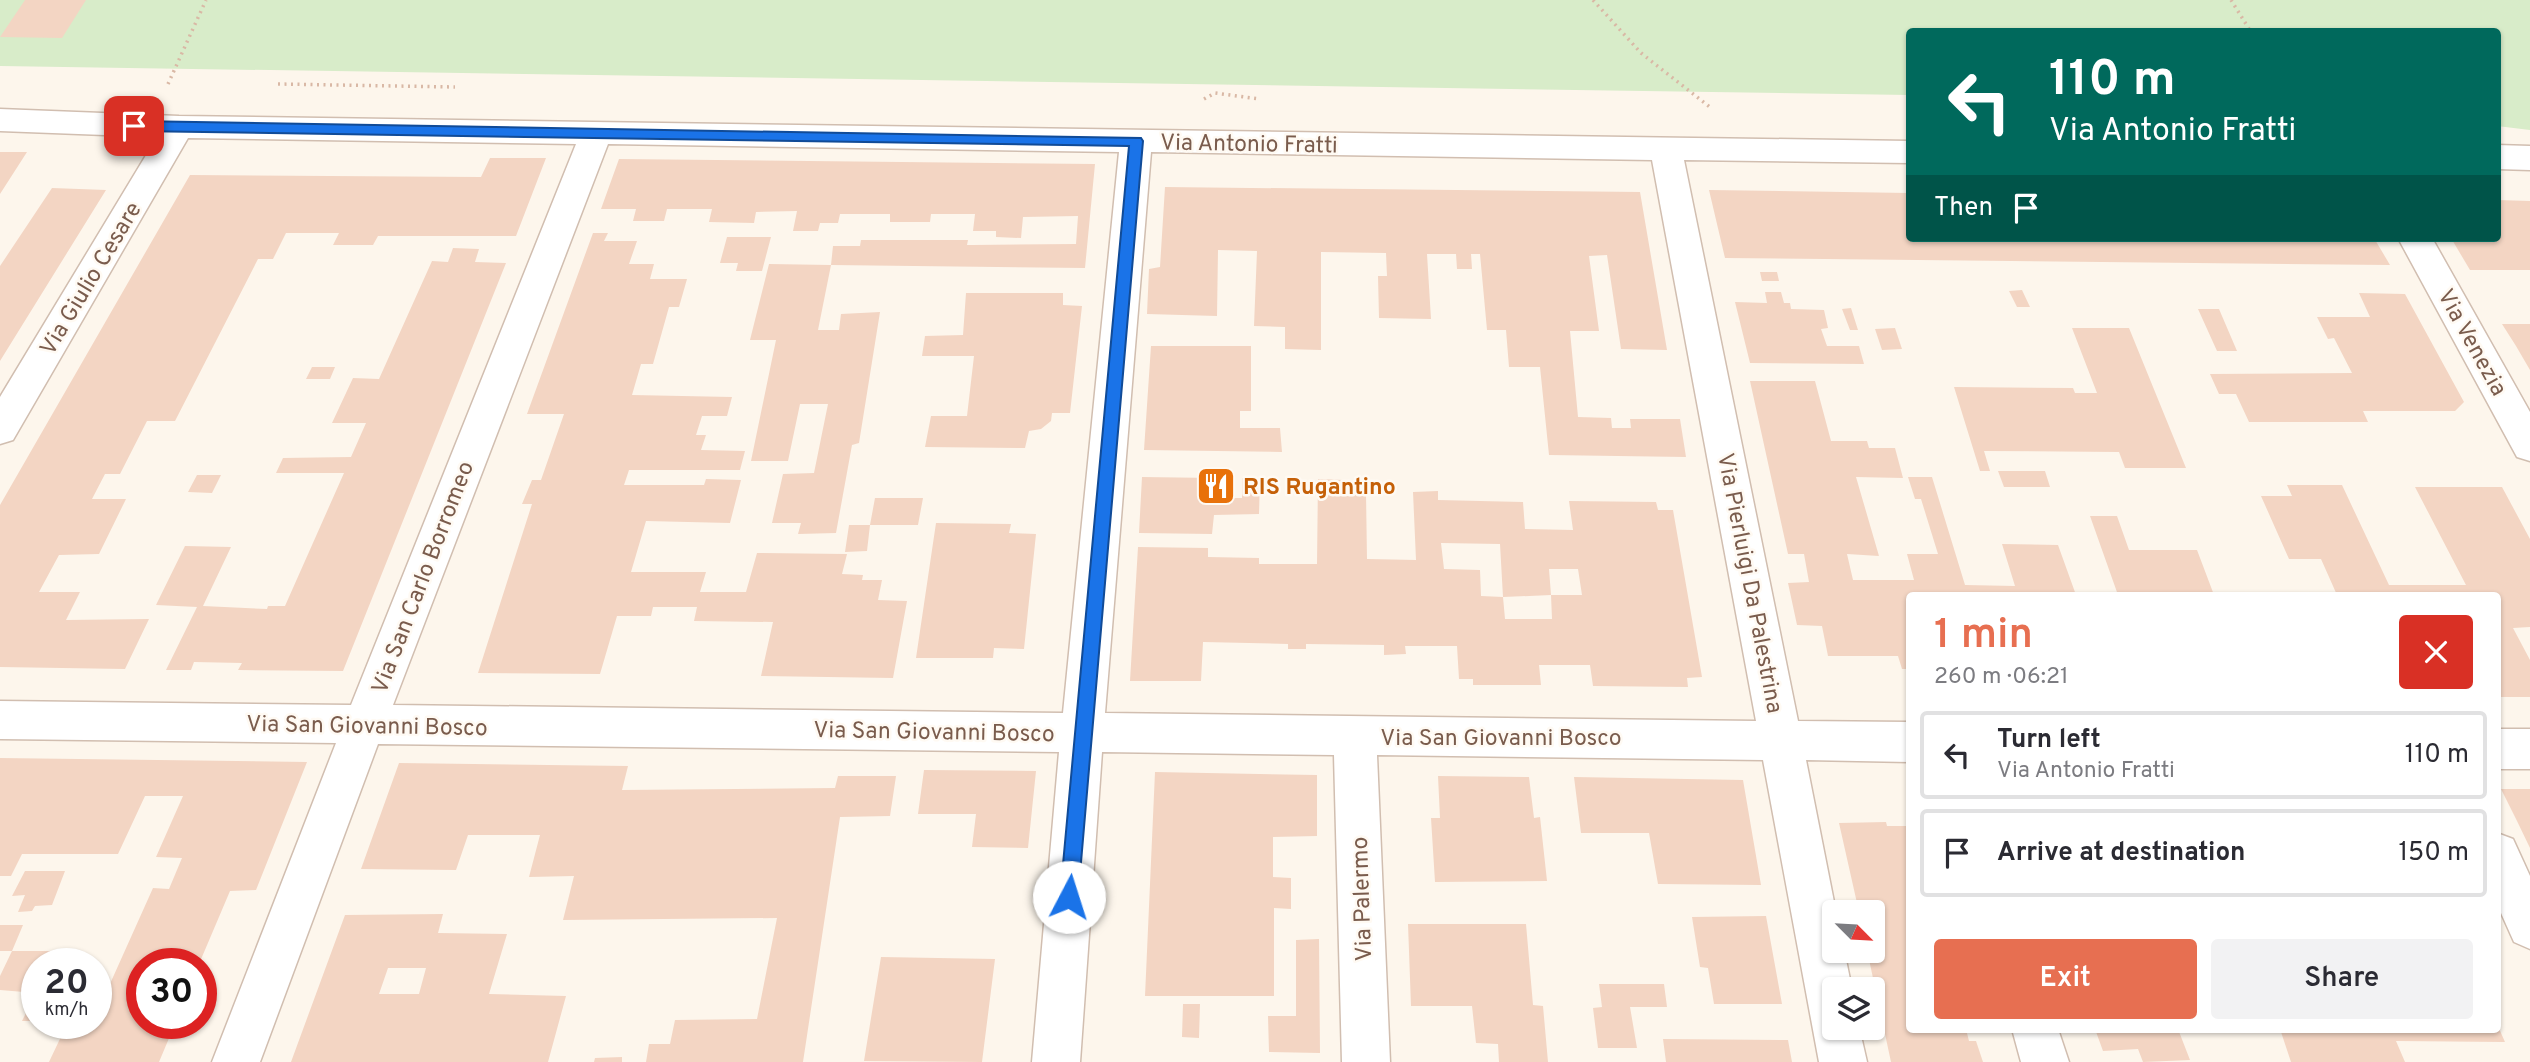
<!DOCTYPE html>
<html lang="en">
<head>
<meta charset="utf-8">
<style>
	:root { --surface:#fff; --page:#f2f2f3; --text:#2b2b33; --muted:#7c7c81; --line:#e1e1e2; --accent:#e76f51 }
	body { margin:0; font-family:Overpass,sans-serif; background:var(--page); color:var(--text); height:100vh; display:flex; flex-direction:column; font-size:26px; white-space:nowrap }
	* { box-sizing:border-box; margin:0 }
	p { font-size:23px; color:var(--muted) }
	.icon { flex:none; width:38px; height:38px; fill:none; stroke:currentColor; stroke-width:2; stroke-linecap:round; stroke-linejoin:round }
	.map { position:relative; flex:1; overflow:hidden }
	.drawer { position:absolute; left:1906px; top:592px; width:595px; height:441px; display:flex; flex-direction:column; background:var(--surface); border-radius:7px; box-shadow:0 2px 5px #0004 }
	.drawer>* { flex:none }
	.hud { position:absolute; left:1906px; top:28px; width:595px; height:214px; border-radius:7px; box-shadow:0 2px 5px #0004; background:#00695c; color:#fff; overflow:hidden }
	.needle { width:46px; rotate:114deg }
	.buttons { position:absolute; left:1822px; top:900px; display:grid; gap:14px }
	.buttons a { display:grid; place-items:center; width:63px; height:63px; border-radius:7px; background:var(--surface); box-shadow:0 2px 5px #0004; font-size:35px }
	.speed { position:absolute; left:21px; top:948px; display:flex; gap:14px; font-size:35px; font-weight:700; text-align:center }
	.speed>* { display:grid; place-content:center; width:91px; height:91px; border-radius:50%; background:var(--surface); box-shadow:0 2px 5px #0004; line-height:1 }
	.speed small { font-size:18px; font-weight:400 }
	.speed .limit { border:10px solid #d22; background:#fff; color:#111 }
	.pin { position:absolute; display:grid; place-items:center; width:60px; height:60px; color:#fff; margin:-30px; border-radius:14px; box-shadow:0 4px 10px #0006 }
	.me { position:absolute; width:77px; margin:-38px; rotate:5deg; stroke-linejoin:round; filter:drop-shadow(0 0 5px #0008) }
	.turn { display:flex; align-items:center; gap:24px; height:147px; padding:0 28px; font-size:32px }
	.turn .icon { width:91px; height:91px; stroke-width:2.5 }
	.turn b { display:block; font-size:49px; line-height:60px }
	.then { display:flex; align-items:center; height:66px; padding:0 28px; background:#0003; gap:14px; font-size:26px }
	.round { display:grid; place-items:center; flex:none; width:74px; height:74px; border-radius:7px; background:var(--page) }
	.head { display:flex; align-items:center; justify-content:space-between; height:119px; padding:0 28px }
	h1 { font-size:42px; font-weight:600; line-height:52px; color:var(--accent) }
	.action { display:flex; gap:14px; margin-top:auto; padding:14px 28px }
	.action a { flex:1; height:80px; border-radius:7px; background:var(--accent); color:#fff; font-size:28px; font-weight:600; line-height:80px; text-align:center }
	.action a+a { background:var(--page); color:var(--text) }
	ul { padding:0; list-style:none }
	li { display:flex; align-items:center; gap:21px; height:88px; margin:0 14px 10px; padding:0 14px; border:4px solid var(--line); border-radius:7px }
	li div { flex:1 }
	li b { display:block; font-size:26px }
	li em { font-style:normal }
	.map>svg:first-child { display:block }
	.green { fill:#d8ecc9 }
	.building { fill:#f3d5c3; fill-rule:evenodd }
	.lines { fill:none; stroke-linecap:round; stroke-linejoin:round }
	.minor-casing { stroke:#d1beb0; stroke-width:3 }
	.path { stroke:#d9b8a5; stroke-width:3.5; stroke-dasharray:2 4.5; stroke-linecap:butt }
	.minor { fill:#fff; fill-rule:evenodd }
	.route { fill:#1a73e8; stroke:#114b97; stroke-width:2 }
	.labels { text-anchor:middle; stroke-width:5; stroke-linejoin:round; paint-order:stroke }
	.street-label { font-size:23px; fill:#7a5c4d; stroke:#fffaf3 }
	.food-label { font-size:23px; font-weight:bold; fill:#c56008; stroke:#fffaf3; text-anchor:start }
</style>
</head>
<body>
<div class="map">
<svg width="2530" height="1062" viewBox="0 0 2530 1062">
	<rect width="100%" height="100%" fill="#fdf6ec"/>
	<path class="green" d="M0,0H2530V130L2497,126V32H1909V95L0,66Z"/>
	<path class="building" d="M25,0H86L62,38L0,37Z
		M0,152H27L0,194Z
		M490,158H546L516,236H378L373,245H333L339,233H286L273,259H258L175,421H147L120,474H105L92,499H126L99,554L59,555L39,592H80L66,620L149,619L125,669L0,667V505L190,175L481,177Z
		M619,159L1095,164L1085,268L831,265L833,246H860L861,240H968L967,245H972L1076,244L1078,216L1023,217L1021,238L996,237V231H973L975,214H931L930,222H890V214H840L838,223H820L818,231H793L797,211L756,212L754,223L709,222L712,209H667L664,221H633L636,209H601Z
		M1165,187L1640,192L1667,350L1621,349L1607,255L1589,256L1599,331H1570L1578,417L1611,418L1612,428H1631L1630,419H1680L1686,457L1549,455L1540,367H1509L1506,330H1487L1480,254H1471L1472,269H1457L1456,254H1427L1431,319L1379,318L1378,276H1387L1386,253L1321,252V350L1285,349V327L1254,326L1257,251L1218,250L1217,316L1147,314L1149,269L1160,267Z
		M52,188L106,190L0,361V266Z
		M1709,190L1909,193V238H2374L2390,265L1725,258Z
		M2497,200L2530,201V270H2470L2451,238H2497Z
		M593,233H608L604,241H637L629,264H654L650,279H687L679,307H669L653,364H641L632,395L732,397L727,416H702L696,435H706L701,450L745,451L740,470H629L624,485H704L706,479L741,480L730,523L646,521L631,572H706L700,592H746L757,553L847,554L842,574L863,575L862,580H882L878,600L907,601L893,678L761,676L773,622L694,621L697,607H653L651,616H617L600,674L478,673L532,504H522L532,480H541L564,414H527Z
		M727,237H771L762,271H736L738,263H720Z
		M453,248L479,249L475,262L506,263L343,671L238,670L242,663L194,662L191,670H166L197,607L156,605L185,546L231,547L203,606L267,609L268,606H285L344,473H276L283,458L351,457L366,423H332L353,378L379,379L432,261L448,262Z
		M769,264L831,265L818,330H839L841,314L880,312L859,443L852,445L836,533L798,534L801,523H772L783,474L814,473L828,404H800L788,461H751L776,340H750Z
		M1760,272H1777L1779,281H1762Z
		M2022,290L2030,307H2017L2009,291Z
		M1765,292H1781L1784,303H1790L1791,309L1824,310L1828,328L1821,329L1827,346H1859L1864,364L1750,363L1735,302L1767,303Z
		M966,293H1063V305L1082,306L1070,413H1052L1051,421L1041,429L1029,431L1025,448L925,447L931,416H967L974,356H922L925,336L963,335Z
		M2359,293L2405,294L2464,402L2455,411H2363L2368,422H2249L2236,394H2219L2210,374L2352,373L2334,338L2328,339L2317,317H2370Z
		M1851,308L1858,330H1850L1842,309Z
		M2198,309H2219L2237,351H2217Z
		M2502,324H2530V370L2516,346Z
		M1895,328L1902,349L1882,350L1875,329Z
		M2072,328H2129L2186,468H2125L2119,452L1984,451L1990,471H1980L1954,387L2073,388L2075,393H2097Z
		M1151,346H1251V411H1240V428H1280L1282,452L1144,450Z
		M312,367H335L330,379H306Z
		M1750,381H1815L1831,441H1867L1869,448H1895L1903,478L1856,477L1879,556L1847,554L1853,580H1914L1907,554H1938L1921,499H1915L1908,477H1932L1965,585L2015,586L2002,544L2058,545L2076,595H1909V669H1902L1898,656H1828L1822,626L1797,625L1788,583L1809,582L1804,554H1788Z
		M1998,471H2045L2050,487H2004Z
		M197,475H221L212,493L188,492Z
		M1142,477L1215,478L1214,498H1242V478H1260L1259,514L1214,515L1212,534L1139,533Z
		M1318,479L1344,480L1346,493H1366L1367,559L1416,560L1413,492L1438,491V500L1523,502L1525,529L1573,530L1569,501L1656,502L1658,510H1673L1702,677L1687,678L1688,687L1593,686L1590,665H1539L1541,685H1473V679H1459L1457,646H1405L1406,654L1384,655V645L1306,644V649H1288V644L1203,642L1201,681H1130L1138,547L1208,548V557L1259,558V564H1317ZM1441,543L1500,544L1503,597L1551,595L1549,569H1578L1582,595H1551L1552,619H1505L1503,597L1481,596L1480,570L1444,569Z
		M2287,485H2342L2389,585H2466L2415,487H2502L2530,539V627L2513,628L2530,660V697H2497V595H2337L2321,559H2289L2261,496H2292Z
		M875,498H923L918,525H870Z
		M2090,516H2117L2129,550H2197L2214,595H2118Z
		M936,523L1011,524L1009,533L1036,534L1024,649L994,648L993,658H916Z
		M849,525H870L867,551L845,552Z
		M0,758L307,762L256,890L230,891L199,964H142V1024H175L159,1062H49L67,1024H96V995H105L153,888L169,889L182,858L156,857L183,796H145L118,854H22L11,876H0Z
		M399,763L628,766L622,790L835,788L838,776H896L890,816L840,817L803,1062H646L649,1044H670L675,1020L757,1019L777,918L563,920L574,876L529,877L540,835H468L456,870L361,869Z
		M924,770L1036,771L1028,848L972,847L976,814H918Z
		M1155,772L1317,775V836L1273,837V877L1291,878V909L1274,908V996H1145Z
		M1438,776L1529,777L1534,818L1540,817L1547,881L1435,882L1431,818H1440Z
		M1574,777L1743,780L1761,885L1658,884L1649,833H1581Z
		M2501,789H2530V848L2517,821Z
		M1886,822L1887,826H1909V1029H1966L1969,1041H1976L1983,1062H1891L1867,950H1872V912H1859L1839,823Z
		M25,871H65L52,905L35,906L32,911L18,912L25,895L12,896Z
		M443,914L438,933L507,934L489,994L566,996L548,1062H291L345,915ZM388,968H426L419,994H379Z
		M1766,916L1782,1004H1714L1708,968L1700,967L1692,917Z
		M1408,924H1526L1533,1005L1543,1006L1548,1062H1499L1498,1044L1476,1043L1472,1006H1411Z
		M0,925H23L12,951H72L66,964H37V1021H22L36,993L0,990V976L12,951H0Z
		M1319,939L1320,1053L1269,1052L1268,1016H1296V940Z
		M881,957L995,959L982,1062L864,1061Z
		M1599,984H1664L1667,1007H1630L1637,1048H1598L1593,1008L1602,1007Z
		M1183,1004H1200L1199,1038L1182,1037Z
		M2497,1024L2505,1042L2396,1041L2405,1062H2291L2280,1029H2497Z
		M2095,1029H2178L2190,1060L2143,1062L2138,1049L2103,1051Z
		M1663,1039L1788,1040L1792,1062H1666Z
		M622,1057V1062H594L595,1058Z"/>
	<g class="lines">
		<g class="minor-casing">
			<path id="minor" d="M0,109L179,116L1909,141V163L1684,160L1798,721L1909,722V762L1806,760L1836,912H1834V950H1844L1852,989H1834V1027H1859L1867,1062H1819L1763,760L1377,755L1390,1062H1342L1334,755L1102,752L1080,1062H1032L1059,752L378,744L260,1062H212L336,743L0,739V701L351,705L576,144L188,138L13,440L0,444V397L157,137L0,131ZM608,144L1119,152L1063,713L393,705ZM1151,152L1652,160L1756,721L1105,713Z
				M2497,145L2530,146V170L2497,169Z
				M2398,238H2432L2530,412V461L2517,457Z
				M2497,729H2530V769H2497Z
				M2497,833L2513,839L2530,876V949L2514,942L2497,904Z
				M2012,1029H2058L2069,1062H2021Z"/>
		</g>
		<path class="path" d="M1593,0L1641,53L1711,108
			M2231,0L2251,32
			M168,84L206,0
			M278,84L455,87
			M1204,99L1215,93L1259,99"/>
		<use href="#minor" class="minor"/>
	</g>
	<path class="route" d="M134,121L1141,138L1143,141L1078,897L1076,904L1069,906L1063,904L1060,897L1129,146L134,131L128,126Z"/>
	<defs>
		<g id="restaurant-square" transform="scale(2.0125)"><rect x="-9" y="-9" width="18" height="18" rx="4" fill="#e8710a" stroke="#fffaf3"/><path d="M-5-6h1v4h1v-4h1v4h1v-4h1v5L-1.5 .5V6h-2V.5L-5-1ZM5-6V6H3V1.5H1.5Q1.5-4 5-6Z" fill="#fff"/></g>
	</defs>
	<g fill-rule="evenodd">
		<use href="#restaurant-square" x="1216" y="486"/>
	</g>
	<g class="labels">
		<g class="street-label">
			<text transform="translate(1249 143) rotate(1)" y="8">Via Antonio Fratti</text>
			<text transform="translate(90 278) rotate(-59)" y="8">Via Giulio Cesare</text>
			<text transform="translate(2473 342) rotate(61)" y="8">Via Venezia</text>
			<text transform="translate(422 577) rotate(-69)" y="8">Via San Carlo Borromeo</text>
			<text transform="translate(1751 583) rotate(79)" y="8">Via Pierluigi Da Palestrina</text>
			<text transform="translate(367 725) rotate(1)" y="8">Via San Giovanni Bosco</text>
			<text transform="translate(934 731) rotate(1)" y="8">Via San Giovanni Bosco</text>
			<text x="1501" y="745">Via San Giovanni Bosco</text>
			<text transform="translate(1361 899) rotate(-92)" y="8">Via Palermo</text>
		</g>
		<g class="food-label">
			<text x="1243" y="494">RIS Rugantino</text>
		</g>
	</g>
</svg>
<div class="buttons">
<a><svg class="needle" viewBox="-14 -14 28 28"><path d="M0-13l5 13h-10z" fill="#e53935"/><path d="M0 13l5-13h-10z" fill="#7c7c81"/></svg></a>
<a><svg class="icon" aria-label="layers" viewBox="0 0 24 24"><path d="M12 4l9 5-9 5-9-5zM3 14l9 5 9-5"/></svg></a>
</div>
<div class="speed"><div>20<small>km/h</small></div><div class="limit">30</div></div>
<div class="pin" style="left:134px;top:126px;background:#d93025"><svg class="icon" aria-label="arrive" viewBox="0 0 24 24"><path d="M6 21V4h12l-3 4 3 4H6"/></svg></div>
<svg class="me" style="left:1069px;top:897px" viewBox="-20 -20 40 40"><circle r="19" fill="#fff"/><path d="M0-13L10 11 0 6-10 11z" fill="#1a73e8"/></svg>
<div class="hud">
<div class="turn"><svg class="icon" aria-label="left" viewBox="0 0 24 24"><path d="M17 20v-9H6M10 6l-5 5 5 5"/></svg><div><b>110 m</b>Via Antonio Fratti</div></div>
<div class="then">Then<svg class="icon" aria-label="arrive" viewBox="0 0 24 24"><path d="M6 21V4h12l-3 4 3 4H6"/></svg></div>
</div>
<section class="drawer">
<div class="head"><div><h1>1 min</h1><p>260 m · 06:21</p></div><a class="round" style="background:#d93025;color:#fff"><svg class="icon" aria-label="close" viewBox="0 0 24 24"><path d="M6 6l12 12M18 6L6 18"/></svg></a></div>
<ul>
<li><svg class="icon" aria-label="left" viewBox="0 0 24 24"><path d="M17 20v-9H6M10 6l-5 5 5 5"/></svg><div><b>Turn left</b><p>Via Antonio Fratti</p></div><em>110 m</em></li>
<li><svg class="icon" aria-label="arrive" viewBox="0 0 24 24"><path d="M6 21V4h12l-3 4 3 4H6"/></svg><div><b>Arrive at destination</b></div><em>150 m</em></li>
</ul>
<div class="action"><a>Exit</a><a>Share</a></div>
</section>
</div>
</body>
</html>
